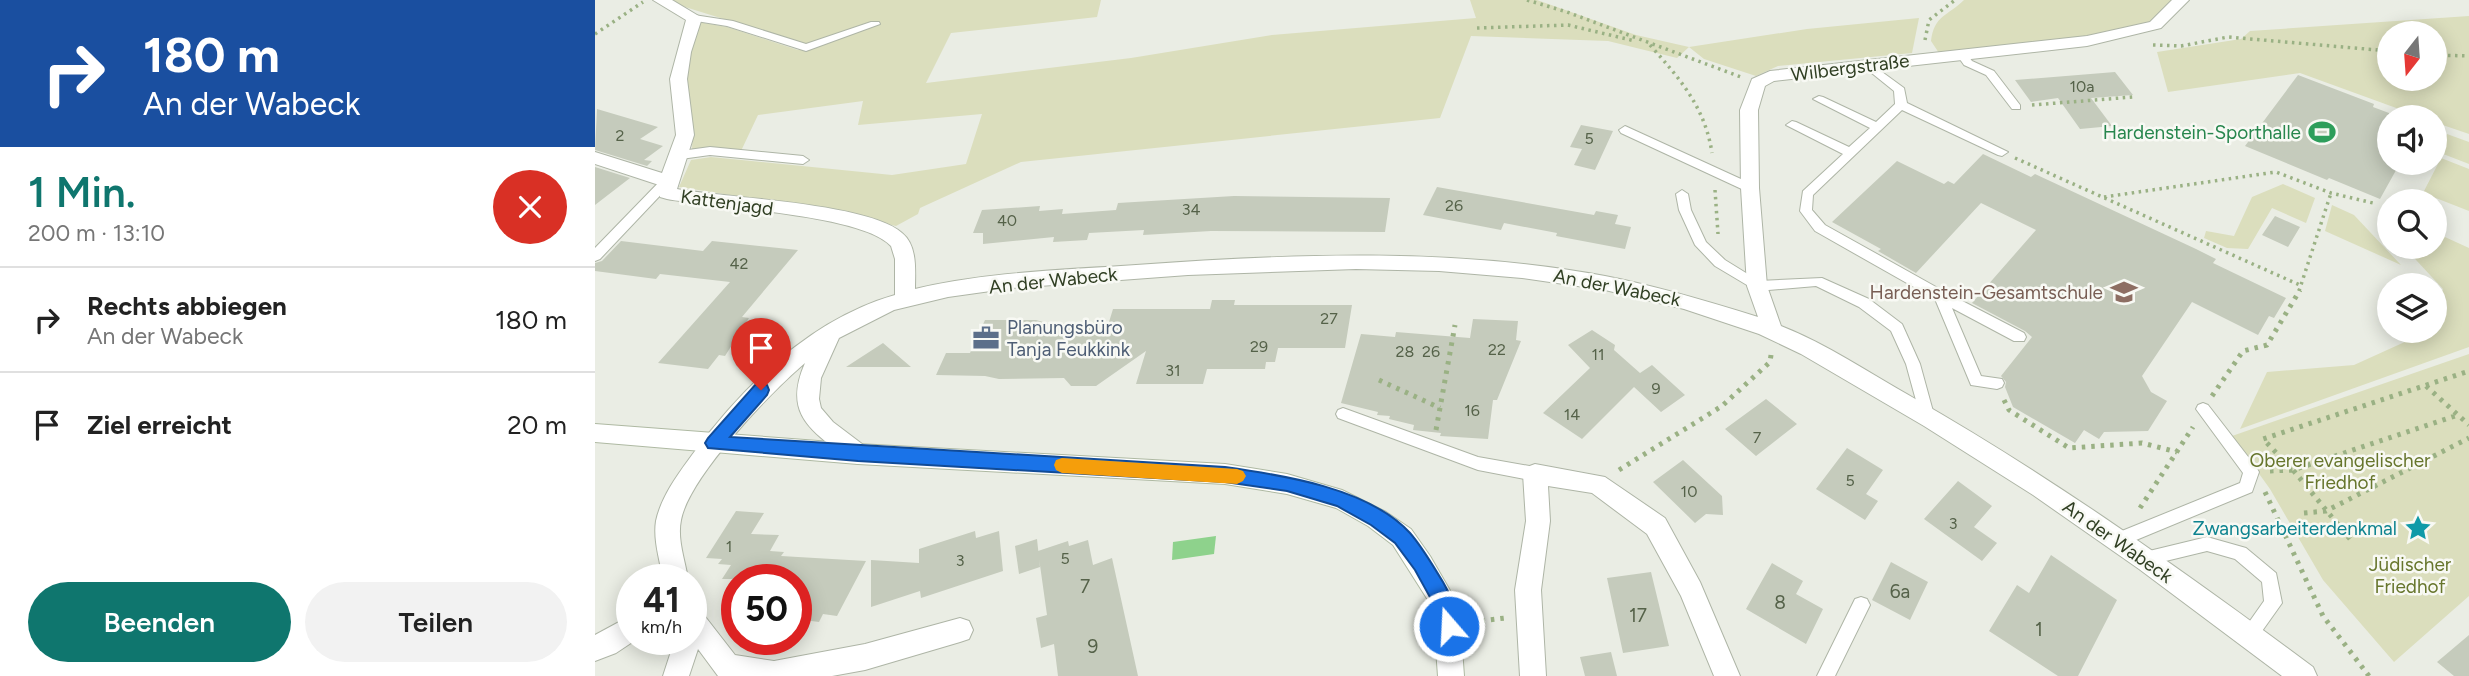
<!DOCTYPE html>
<html lang="de">
<head>
<meta charset="utf-8">
<style>
	:root { --surface:#fff; --page:#f2f2f2; --text:#222; --muted:#767676; --line:#e0e0e0; --accent:#0f766e }
	body { margin:0; font-family:Figtree,sans-serif; background:var(--page); color:var(--text); height:100vh; display:flex; flex-direction:column; font-size:26px; white-space:nowrap }
	* { box-sizing:border-box; margin:0 }
	p { font-size:23px; color:var(--muted) }
	.icon { flex:none; width:38px; height:38px; fill:none; stroke:currentColor; stroke-width:2; stroke-linecap:round; stroke-linejoin:round }
	.map { position:relative; flex:1; overflow:hidden }
	.details { display:flex; flex-direction:column; background:var(--surface); width:595px }
	.details>* { flex:none }
	.hud { background:#1a4fa0; color:#fff; overflow:hidden }
	.needle { width:46px; rotate:197deg }
	.fabs { position:absolute; left:1782px; top:21px; display:grid; gap:14px }
	.fabs a { display:grid; place-items:center; width:70px; height:70px; border-radius:50%; background:var(--surface); box-shadow:0 4px 18px #0003; font-size:35px }
	.speed { position:absolute; left:21px; top:564px; display:flex; gap:14px; font-size:35px; font-weight:700; text-align:center }
	.speed>* { display:grid; place-content:center; width:91px; height:91px; border-radius:50%; background:var(--surface); box-shadow:0 4px 18px #0003; line-height:1 }
	.speed small { font-size:18px; font-weight:400 }
	.speed .limit { border:10px solid #d22; background:#fff; color:#111 }
	.pin { position:absolute; display:grid; place-items:center; width:60px; height:60px; color:#fff; margin:-72px -30px; border-radius:50% 50% 50% 0; rotate:-45deg; box-shadow:0 0 7px #0007 }
	.pin .icon { rotate:45deg }
	.me { position:absolute; width:77px; margin:-38px; rotate:341deg; stroke-linejoin:round; filter:drop-shadow(0 0 5px #0008) }
	.turn { display:flex; align-items:center; gap:24px; height:147px; padding:0 28px; font-size:32px }
	.turn .icon { width:91px; height:91px; stroke-width:2.5 }
	.turn b { display:block; font-size:49px; line-height:60px }
	.round { display:grid; place-items:center; flex:none; width:74px; height:74px; border-radius:37px; background:var(--page) }
	.summary { display:flex; align-items:center; justify-content:space-between; height:119px; padding:0 28px }
	h1 { font-size:42px; font-weight:600; line-height:52px; color:var(--accent) }
	.action { display:flex; gap:14px; margin-top:auto; padding:14px 28px }
	.action a { flex:1; height:80px; border-radius:42px; background:var(--accent); color:#fff; font-size:28px; font-weight:600; line-height:80px; text-align:center }
	.action a+a { background:var(--page); color:var(--text) }
	ul { padding:0; list-style:none }
	li { display:flex; align-items:center; gap:21px; height:105px; padding:0 28px; border-top:2px solid var(--line) }
	li div { flex:1 }
	li b { display:block; font-size:26px }
	li em { font-style:normal }
	main { display:flex; flex:1; min-height:0 }
	.map>svg:first-child { display:block }
	.green { fill:#dbdebd; fill-rule:evenodd }
	.water { fill:#8ed28c }
	.building { fill:#c5cbbc }
	.lines { fill:none; stroke-linecap:round; stroke-linejoin:round }
	.lane-casing { stroke:#aeb5a6; stroke-width:2 }
	.street-casing { stroke:#aeb5a6; stroke-width:2 }
	.secondary-casing { stroke:#aeb9a2; stroke-width:2 }
	.path-far1 { stroke:#9ab184; stroke-width:3.5; stroke-dasharray:2.5 4.5; stroke-linecap:butt }
	.path { stroke:#9ab184; stroke-width:5; stroke-dasharray:3.5 6; stroke-linecap:butt }
	.lane { fill:#fff; fill-rule:evenodd }
	.street { fill:#fff; fill-rule:evenodd }
	.secondary { fill:#fff; fill-rule:evenodd }
	.route { fill:#1a73e8; stroke:#114b97; stroke-width:2 }
	.slow { fill:#f59e0b }
	.labels { text-anchor:middle; stroke-width:5; stroke-linejoin:round; paint-order:stroke }
	.number-label { font-size:16px; fill:#556249 }
	.street-label { font-size:19px; fill:#303f23; stroke:#f8f9f4 }
	.leisure-label { font-size:19px; fill:#27864d; stroke:#f8f9f4; text-anchor:end }
	.education-label { font-size:19px; fill:#785e54; stroke:#f8f9f4; text-anchor:end }
	.service-label { font-size:19px; fill:#4e5e75; stroke:#f8f9f4; text-anchor:start }
	.park-label { font-size:19px; fill:#67762d; stroke:#f8f9f4 }
	.culture-label { font-size:19px; fill:#0d838f; stroke:#f8f9f4; text-anchor:end }
	.near-number-label { font-size:19px; fill:#556249 }
</style>
</head>
<body>
<main>
<section class="details">
<div class="hud">
<div class="turn"><svg class="icon" aria-label="right" viewBox="0 0 24 24"><path d="M7 20v-9h11M14 6l5 5-5 5"/></svg><div><b>180 m</b>An der Wabeck</div></div>
</div>
<div class="summary"><div><h1>1 Min.</h1><p>200 m · 13:10</p></div><a class="round" style="background:#d93025;color:#fff"><svg class="icon" aria-label="close" viewBox="0 0 24 24"><path d="M6 6l12 12M18 6L6 18"/></svg></a></div>
<ul>
<li><svg class="icon" aria-label="right" viewBox="0 0 24 24"><path d="M7 20v-9h11M14 6l5 5-5 5"/></svg><div><b>Rechts abbiegen</b><p>An der Wabeck</p></div><em>180 m</em></li>
<li><svg class="icon" aria-label="arrive" viewBox="0 0 24 24"><path d="M6 21V4h12l-3 4 3 4H6"/></svg><div><b>Ziel erreicht</b></div><em>20 m</em></li>
</ul>
<div class="action"><a>Beenden</a><a>Teilen</a></div>
</section>
<div class="map">
<svg width="1874" height="676" viewBox="0 0 1874 676">
	<rect width="100%" height="100%" fill="#eaede4"/>
	<path class="green" d="M76,0H506L502,17L356,33L331,83L536,58L677,35L881,18L875,0H942L1041,35L1094,47L1212,29L1324,18L1317,53L1183,66L1161,76L1109,59L1094,47L1082,58L1013,41L876,36L845,118L426,162L325,208L323,214L301,226L225,209L84,187L96,160L116,157L297,175L371,164L387,114L263,125L268,101L163,115L146,151L97,150L98,122L89,88L92,55L103,22L132,27L203,50L212,45L90,7Z
		M1369,0H1577L1554,22L1495,36L1344,53L1336,41C1339,15 1353,16 1369,0Z
		M1874,16V134L1839,122V117H1826L1705,73L1573,92L1562,52L1646,39L1655,31ZM1794,33H1839V79H1794Z
		M1852,134L1874,142V164L1843,152Z
		M1846,158L1874,169V211L1828,193Z
		M1688,184L1720,198L1711,223L1677,208L1653,249L1632,248L1609,238L1611,231L1639,236L1657,197Z
		M1737,205L1759,215L1806,265L1730,231Z
		M1839,232L1874,248V347L1645,429L1672,372L1759,365L1834,331H1839V316L1848,289L1809,247H1839Z
		M1874,354V596L1799,662L1728,580L1675,489L1637,436Z"/>
	<path class="water" d="M621,536L619,554L577,560L578,542Z"/>
	<path class="building" d="M1520,72L1538,95L1496,98L1517,126L1485,129L1463,98L1436,102L1420,80Z
		M1703,75L1779,104L1778,107L1794,113V163H1805L1785,199L1734,178L1732,180L1650,146Z
		M2,109L63,127L45,139L68,146L49,160L57,161L52,166L0,150Z
		M986,125L1018,131L1000,170L979,165L987,149L975,147Z
		M1388,154L1436,177L1440,174L1601,249L1621,259L1618,263L1691,298L1679,318L1674,316L1663,335L1597,302L1547,376L1556,392L1572,401L1553,431L1509,432L1504,439L1489,430L1480,443L1418,407L1410,387L1411,382L1406,376L1437,337L1430,331L1377,303L1441,230L1386,203L1321,273L1283,251L1286,249L1237,222L1302,161L1349,184L1353,181L1359,184Z
		M0,167L35,178L0,205Z
		M842,187L999,215L1001,211L1023,215L1020,224L1036,227L1030,249L961,236L962,233L909,223L906,230L828,215Z
		M639,196L795,198L790,232L616,231L548,235L549,230L494,233L492,240L458,242L459,237L388,244V233H378L387,210L445,206L444,211L468,209L467,214L521,210L523,203Z
		M1680,216L1705,227L1693,247L1667,235Z
		M26,241L108,251L117,241L203,250L147,317L154,318L130,356L124,355L113,369L63,363L135,282L65,274L61,279L0,271V263L7,261Z
		M617,300H640L639,305H757L750,348H683L680,362H671L670,369H612L608,384H541L551,351L501,386H476L469,378L404,379L390,376L341,375L351,353H375L390,320H441L455,324L514,322L518,309H615Z
		M878,319L923,321L921,340L926,341L902,400H898L893,439L845,436L846,433L818,430L819,425L794,419L795,416L782,415L783,412L746,403L766,334L800,337L801,332L875,338Z
		M997,330L1020,345L1019,350L1045,373L1057,365L1090,395L1066,412L1039,387L987,439L948,413L995,368L973,345Z
		M288,343L316,367H251Z
		M1171,399L1202,424L1161,456L1130,429Z
		M1252,448L1288,470L1271,494L1283,501L1270,520L1221,489Z
		M1088,460L1127,496L1128,515L1111,514L1100,523L1058,482Z
		M1363,481L1397,506L1379,527L1402,543L1387,561L1329,519Z
		M141,511L169,513L156,534L184,535L175,551L189,552L186,556L271,561L242,616L228,614L224,622L201,619V579H127L136,565L123,564L127,559L111,558Z
		M380,531L381,538L404,531L408,571L326,598L325,591L276,607V560L324,563V549Z
		M442,539L445,567L424,574L420,546Z
		M493,540L498,565L517,558L543,676H463L459,644L446,648L441,618L452,615L443,551L473,541L474,546Z
		M1456,555L1522,600L1483,676H1463L1394,631L1422,585L1434,593Z
		M1296,562L1333,582L1315,620L1277,600Z
		M1177,563L1208,581L1201,594L1228,609L1211,644L1151,609Z
		M1056,572L1074,646L1028,653L1012,578Z
		M1874,635V676H1859L1842,662Z
		M1016,652L1022,676H990L985,657Z"/>
	<g class="lines">
		<g class="lane-casing">
			<path id="lane" d="M99,15L138,21L211,44L276,22H284L285,24L211,51L132,26L95,20L94,18Z
				M1367,52L1371,53L1377,61L1399,71L1425,105V109H1417L1391,75L1369,65L1362,55Z
				M1272,61L1309,88L1312,103L1413,152L1407,156L1403,155L1307,110L1218,195L1217,210L1230,225L1350,292L1429,333L1431,337L1429,341H1419L1357,308L1386,376L1407,379L1409,383L1407,387L1402,389L1376,385L1340,299L1220,231L1205,211L1208,191L1248,154L1191,125L1197,121L1201,122L1254,147L1275,128L1218,99L1224,96L1228,97L1281,122L1300,104L1299,91L1268,66L1267,64Z
				M1030,126L1159,185L1161,188L1155,192L1151,191L1026,133L1024,130Z
				M115,147L208,156L214,160L208,164L115,155L86,159L80,155L86,151Z
				M72,177L76,178L78,181L76,184L5,259L0,261V248L68,178Z
				M1087,190L1093,194L1096,210L1111,242L1130,260L1164,281L1227,278L1274,299L1307,324L1325,364L1339,415L1337,419L1332,421L1327,419L1325,415L1311,364L1296,331L1264,307L1221,286L1162,291L1120,266L1100,245L1084,210L1081,194Z
				M1608,403L1613,405L1661,467L1664,472L1657,492L1529,545L1523,547L1517,545L1515,540L1517,535L1645,483L1648,473L1601,409L1603,405Z
				M748,408L883,457L940,467L945,469L948,474L945,479L940,481L883,470L743,418L741,414L743,410Z
				M1612,537L1651,548L1681,573L1687,603L1660,641L1654,643L1648,641L1645,635L1669,601L1667,582L1640,559L1612,551L1550,566L1544,564L1542,559L1544,554L1550,552Z
				M1266,597L1272,599L1275,605L1240,676H1222L1260,599Z"/>
		</g>
		<g class="street-casing">
			<path id="street" d="M58,0H77L107,18L96,52L92,79L99,135L82,189C131,198 274,203 307,233C323,246 320,271 320,289C392,272 467,270 541,265C696,254 855,247 1010,276C1062,286 1112,301 1163,317L1152,286L1146,188L1145,110L1157,79L1175,71L1492,36L1555,22L1577,0H1594L1566,28L1492,46L1179,81L1170,86L1163,110L1164,188L1172,286L1186,326C1232,344 1274,373 1317,397C1457,477 1589,571 1718,667L1722,676H1687L1544,569L1438,495L1329,426L1206,354L1164,334L1089,309L1010,290L927,278L844,271L761,269L593,275L417,288L353,297L299,310L244,338L226,378L224,399L226,408L238,422L271,447L274,454L271,461L263,464L255,461C218,431 187,416 210,363C176,392 94,477 86,520C82,539 90,560 93,579H68C65,561 58,540 61,521C66,497 83,474 97,455C148,386 216,319 300,295V259L296,246C267,214 120,208 72,199L65,197L64,185L0,164V152L67,173L81,135L75,79L91,20Z
				M940,464L1010,477L1070,518L1105,582L1145,676H1119L1086,596L1052,534L997,493L953,486L955,521L946,590L951,676H925L920,590L931,521L928,474L932,467Z
				M96,607L105,610L140,655L179,661L270,644L365,618L374,621L378,630L374,639L365,642L270,670L237,676H123L103,649L94,676H68L80,639H96Z
				M37,615V639H42L21,653L0,661V635Z"/>
		</g>
		<g class="secondary-casing">
			<path id="secondary" d="M0,424L263,444L630,464L692,474L747,490L791,512L816,529L835,556L864,606L869,676H843L838,608L798,545L773,526L741,508L692,494L630,484L263,464L0,442Z"/>
		</g>
		<path class="path-far1" d="M932,0L972,12L1146,77
			M882,28L973,25L1040,41
			M0,34L48,2
			M1330,40L1334,20L1360,0
			M1055,45C1085,79 1110,107 1117,153
			M1558,45L1586,46L1633,37L1794,51
			M1839,55L1874,56
			M1437,105L1538,97
			M1420,158L1707,286
			M1120,190L1123,234
			M1509,197L1681,172L1736,193L1778,203
			M1704,291L1736,193"/>
		<path class="path" d="M784,380L845,408
			M1831,386L1874,425
			M1617,396L1648,351L1672,345L1705,290
			M1409,400L1414,410L1474,448L1547,443L1582,452
			M841,430L860,325
			M1024,470L1127,406L1175,362L1176,355
			M1675,471L1698,470L1863,415
			M1670,492L1728,616L1774,676
			M1545,508L1598,427
			M1709,513L1731,511L1874,438
			M1755,539L1698,470L1668,439L1874,371
			M877,622L910,618"/>
		<use href="#lane" class="lane"/>
		<use href="#street" class="street"/>
		<use href="#secondary" class="secondary"/>
	</g>
	<path class="route" d="M166,383L172,385L174,390L172,395L135,437L630,467C687,475 774,488 815,533C828,548 838,566 848,582C856,597 868,615 861,632L854,635L847,632L841,608L820,570L800,543L776,525L742,506L692,491L630,482L263,461L113,448L110,443L113,438L160,385Z"/>
	<path class="slow" d="M467,458L642,469L648,471L651,476L648,481L642,484L467,473L461,470L459,465L461,460Z"/>
	<defs>
		<g id="stadium-bare" transform="scale(2.1)"><path d="M0-5a6.5 5 0 1 0 0 10a6.5 5 0 1 0 0-10ZM-3.5-1.8h7v3.6h-7Z" fill="#2e9e5b" stroke="#f8f9f4" stroke-width="2.5" paint-order="stroke"/></g>
		<g id="school-bare" transform="scale(2.1)"><path d="M0-5L7-2L0 1L-7-2ZM-4 1L0 2.5L4 1V4Q0 6-4 4Z" fill="#8d6e63" stroke="#f8f9f4" stroke-width="2.5" paint-order="stroke"/></g>
		<g id="office-bare" transform="scale(2.1)"><path d="M-6-3h4V-5.5h4V-3h4V5H-6ZM-1-4.5V-3h2v-1.5ZM-6 0V1H6V0Z" fill="#5c6f8a" stroke="#f8f9f4" stroke-width="2.5" paint-order="stroke"/></g>
		<g id="sight-bare" transform="scale(2.1)"><path d="M0-6L1.8-2.2L6-1.7L2.9 1.2L3.7 5.4L0 3.3L-3.7 5.4L-2.9 1.2L-6-1.7L-1.8-2.2Z" fill="#0f9aa8" stroke="#f8f9f4" stroke-width="2.5" paint-order="stroke"/></g>
	</defs>
	<g fill-rule="evenodd">
		<use href="#stadium-bare" x="1727" y="132"/>
		<use href="#school-bare" x="1529" y="292"/>
		<use href="#office-bare" x="391" y="338"/>
		<use href="#sight-bare" x="1823" y="528"/>
	</g>
	<g class="labels">
		<g class="number-label">
			<text x="1487" y="92">10a</text>
			<text x="25" y="141">2</text>
			<text x="994" y="144">5</text>
			<text x="859" y="211">26</text>
			<text x="596" y="215">34</text>
			<text x="412" y="226">40</text>
			<text x="144" y="269">42</text>
			<text x="734" y="324">27</text>
			<text x="664" y="352">29</text>
			<text x="902" y="355">22</text>
			<text x="810" y="357">28</text>
			<text x="836" y="357">26</text>
			<text x="1003" y="360">11</text>
			<text x="578" y="376">31</text>
			<text x="1061" y="394">9</text>
			<text x="877" y="416">16</text>
			<text x="977" y="420">14</text>
			<text x="1162" y="443">7</text>
			<text x="1255" y="486">5</text>
			<text x="1094" y="497">10</text>
			<text x="1358" y="529">3</text>
			<text x="134" y="552">1</text>
			<text x="470" y="564">5</text>
			<text x="365" y="566">3</text>
		</g>
		<g class="street-label">
			<text transform="translate(1255 67) rotate(-7)" y="7">Wilbergstraße</text>
			<text transform="translate(132 202) rotate(8)" y="7">Kattenjagd</text>
			<text transform="translate(458 280) rotate(-6)" y="7">An der Wabeck</text>
			<text transform="translate(1022 287) rotate(11)" y="7">An der Wabeck</text>
			<text transform="translate(1523 541) rotate(35)" y="7">An der Wabeck</text>
		</g>
		<g class="leisure-label">
			<text x="1706" y="139">Hardenstein-Sporthalle</text>
		</g>
		<g class="education-label">
			<text x="1508" y="299">Hardenstein-Gesamtschule</text>
		</g>
		<g class="service-label">
			<text x="412" y="334">Planungsbüro<tspan x="412" dy="22">Tanja Feukkink</tspan></text>
		</g>
		<g class="park-label">
			<text x="1745" y="467">Oberer evangelischer<tspan x="1745" dy="22">Friedhof</tspan></text>
			<text x="1815" y="571">Jüdischer<tspan x="1815" dy="22">Friedhof</tspan></text>
		</g>
		<g class="culture-label">
			<text x="1802" y="535">Zwangsarbeiterdenkmal</text>
		</g>
		<g class="near-number-label">
			<text x="490" y="593">7</text>
			<text x="1305" y="598">6a</text>
			<text x="1185" y="609">8</text>
			<text x="1043" y="622">17</text>
			<text x="1444" y="636">1</text>
			<text x="498" y="653">9</text>
		</g>
	</g>
</svg>
<div class="fabs">
<a><svg class="needle" viewBox="-14 -14 28 28"><path d="M0-13l5 13h-10z" fill="#e53935"/><path d="M0 13l5-13h-10z" fill="#767676"/></svg></a>
<a><svg class="icon" aria-label="sound" viewBox="0 0 24 24"><path d="M4 9h4l5-4v14l-5-4H4zM17 9q2 3 0 6"/></svg></a>
<a><svg class="icon" aria-label="search" viewBox="0 0 24 24"><circle cx="10" cy="10" r="6"/><path d="M15 15l6 6"/></svg></a>
<a><svg class="icon" aria-label="layers" viewBox="0 0 24 24"><path d="M12 4l9 5-9 5-9-5zM3 14l9 5 9-5"/></svg></a>
</div>
<div class="speed"><div>41<small>km/h</small></div><div class="limit">50</div></div>
<div class="pin" style="left:166px;top:390px;background:#d93025"><svg class="icon" aria-label="arrive" viewBox="0 0 24 24"><path d="M6 21V4h12l-3 4 3 4H6"/></svg></div>
<svg class="me" style="left:854px;top:626px" viewBox="-20 -20 40 40"><circle r="17" fill="#1a73e8" stroke="#fff" stroke-width="3"/><path d="M0-11L8 9 0 5-8 9z" fill="#fff"/></svg>
</div>
</main>
</body>
</html>
